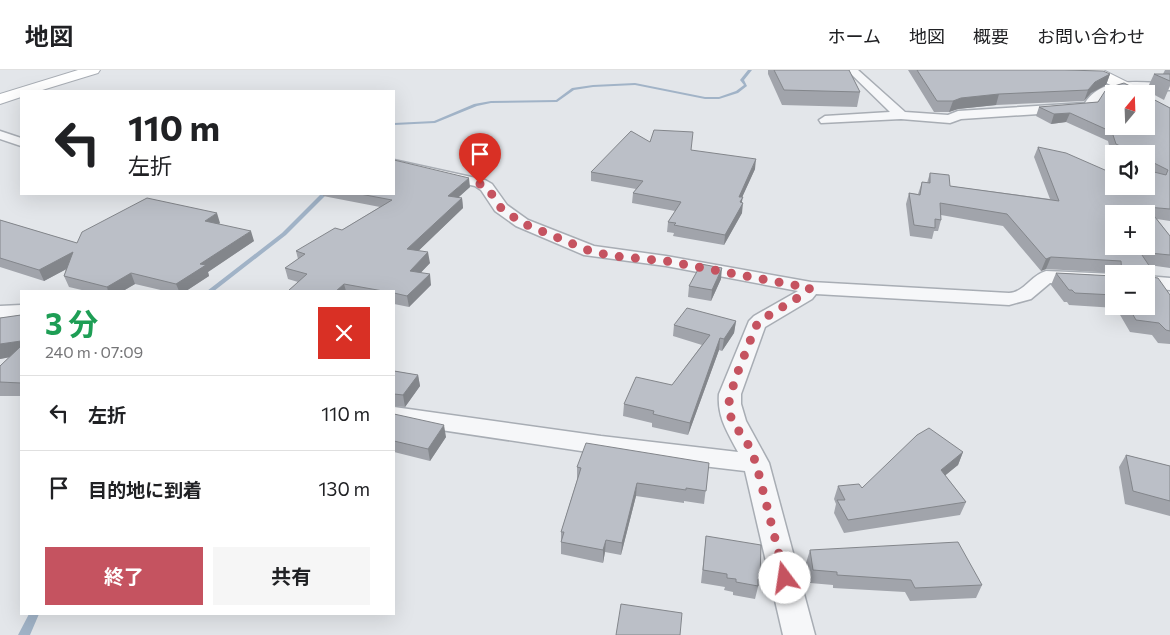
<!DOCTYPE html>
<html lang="ja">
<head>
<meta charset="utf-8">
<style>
	:root { --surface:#fff; --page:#f6f6f6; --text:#202124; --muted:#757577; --line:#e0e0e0; --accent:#c55360 }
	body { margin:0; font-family:Commissioner,"Noto Sans JP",sans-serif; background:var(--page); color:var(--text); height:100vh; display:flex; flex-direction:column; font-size:19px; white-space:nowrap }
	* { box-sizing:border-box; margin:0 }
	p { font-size:16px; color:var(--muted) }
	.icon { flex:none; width:28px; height:28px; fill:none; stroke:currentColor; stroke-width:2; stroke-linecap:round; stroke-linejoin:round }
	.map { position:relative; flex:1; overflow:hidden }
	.side { position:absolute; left:20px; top:220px; width:375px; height:325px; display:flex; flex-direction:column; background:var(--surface); border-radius:0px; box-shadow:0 5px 20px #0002 }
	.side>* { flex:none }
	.guide { position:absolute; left:20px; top:20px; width:375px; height:105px; border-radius:0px; box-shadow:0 5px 20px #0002; background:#fff; color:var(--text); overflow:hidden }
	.needle { width:32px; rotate:19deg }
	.fabs { position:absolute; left:1105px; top:15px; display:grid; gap:10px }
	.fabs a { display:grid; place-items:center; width:50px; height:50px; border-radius:0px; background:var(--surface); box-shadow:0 5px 20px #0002; font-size:25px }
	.pin { position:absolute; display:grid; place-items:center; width:42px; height:42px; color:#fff; margin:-51px -21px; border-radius:50% 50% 50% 0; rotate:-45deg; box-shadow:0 0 5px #0007 }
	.pin .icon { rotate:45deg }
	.me { position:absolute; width:55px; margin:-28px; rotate:346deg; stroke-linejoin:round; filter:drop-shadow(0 0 4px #0008) }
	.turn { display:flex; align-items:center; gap:18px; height:105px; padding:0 25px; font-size:22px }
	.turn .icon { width:65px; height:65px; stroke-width:2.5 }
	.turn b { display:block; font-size:35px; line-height:42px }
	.round { display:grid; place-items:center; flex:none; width:52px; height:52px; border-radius:0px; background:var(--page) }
	.head { display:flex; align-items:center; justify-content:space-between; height:85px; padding:0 25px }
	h1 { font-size:30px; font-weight:700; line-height:38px; color:#1e9e55 }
	.action { display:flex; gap:10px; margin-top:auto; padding:10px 25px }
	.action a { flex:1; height:58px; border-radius:0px; background:var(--accent); color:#fff; font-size:20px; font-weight:700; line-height:58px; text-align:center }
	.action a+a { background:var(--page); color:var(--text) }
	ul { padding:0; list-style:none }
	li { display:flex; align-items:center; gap:15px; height:75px; padding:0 25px; border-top:1px solid var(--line) }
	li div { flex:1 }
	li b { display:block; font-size:19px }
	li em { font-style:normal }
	header { display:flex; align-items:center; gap:30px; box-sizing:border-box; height:70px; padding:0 25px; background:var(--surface); border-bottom:1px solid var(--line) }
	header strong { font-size:24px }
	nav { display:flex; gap:28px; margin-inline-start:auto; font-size:18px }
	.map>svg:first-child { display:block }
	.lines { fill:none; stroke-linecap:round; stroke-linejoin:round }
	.stream { fill:#a1b3c7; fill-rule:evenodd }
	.street-casing { stroke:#a8adb4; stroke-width:3 }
	.secondary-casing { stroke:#a8adb4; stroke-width:2 }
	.street { fill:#f6f7f9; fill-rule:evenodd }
	.secondary { fill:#fff; fill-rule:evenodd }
	.wall { fill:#a1a4ab }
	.shaded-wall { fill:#83868b }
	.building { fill:#bbbfc7; stroke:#83868b; fill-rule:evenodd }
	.route { stroke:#c55360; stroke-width:9; stroke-dasharray:0 16.2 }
</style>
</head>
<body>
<header>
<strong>地図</strong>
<nav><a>ホーム</a><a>地図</a><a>概要</a><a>お問い合わせ</a></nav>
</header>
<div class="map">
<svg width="1170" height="565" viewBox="0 0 1170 565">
	<rect width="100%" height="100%" fill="#e3e6ea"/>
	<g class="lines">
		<path class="stream" d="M748,0H752L744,10L747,16L738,23L719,29H705L635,15L593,17L574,20L557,32L491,33L477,36L435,53L394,55V53L434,51L474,34L491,31L556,30L572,18L593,15L635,13L705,27H719L736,21L744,15L740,10Z
			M321,124H327L286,165L214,221H207L282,163Z
			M29,544H39L30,565H18Z"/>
		<g class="street-casing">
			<path id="street" d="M847,0H858L905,42L948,45L958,41L1085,33C1101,6 1143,12 1170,14V20C1152,19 1114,15 1100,29C1098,31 1096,35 1094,39L1085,41L961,49L950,53L901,49L821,53L819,50L825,46L890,42Z
				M0,61L21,68V76L0,69Z
				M394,90L485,110L492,114L507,135L528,150L594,176L666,186L811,212L1009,223C1025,222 1031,205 1046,201L1114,204V216L1050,213L1031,229L1009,235L816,224L812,229L765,257L741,324V334L746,351L769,393L815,565H783L745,401L601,384L394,353V337L601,366L738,382C728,363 717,347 719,324L749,251L754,246L798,221L666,196L584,185L516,156L495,141L481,120L475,116L394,98Z
				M1146,206L1170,208V220L1146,218Z
				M21,235V247L0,248V236Z"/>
		</g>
		<g class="secondary-casing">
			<path id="secondary" d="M78,0H100L98,3L39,21H21V27L0,34V24Z
				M1085,0H1103L1145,21L1148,24L1146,26V24H1128L1087,3Z"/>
		</g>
		<use href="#street" class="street"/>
		<use href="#secondary" class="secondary"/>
	</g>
	<path class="wall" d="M768,0H849L860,22L857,37L782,35L768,4Z
		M908,0H1065L1110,4L1106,15L1091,23L1084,31L996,35L958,39L949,42H934Z
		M1165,0H1170V16L1164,30L1149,22V27L1170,38V151L1157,149L1170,166V198L1149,195L1151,207L1170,225V274L1158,273L1152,265L1130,262L1116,238L1069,235L1067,232H1064L1051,215L1056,203L1114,206V236H1146V204H1115V203L1046,199L1041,201L1003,156L941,145V150L938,161H934L932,169L910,166L906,134L909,123L918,124L922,112L927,113L930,103L950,116L1050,129L1034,87L1038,77L1114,116H1146V84H1114V85L1111,84L1108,71L1066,52L1051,54L1036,46L1039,37L1098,32L1132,17H1148L1154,4H1163Z
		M650,72L691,80L755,99L742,127V143L724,175L673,166L674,163L667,162L668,152L675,141L632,133L633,123L636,119L591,111V102Z
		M470,117L458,127L462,128L463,138L418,181L430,193L421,202L431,215L409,237L394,234V221H288L298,212L288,209L285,198L298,189L296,181L342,160L380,137L323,126V124H394Z
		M0,150L77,173L220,153L219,154L254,171L208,202L209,206L186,221H165L135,214L123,221H86L69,217L64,206L66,199L44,211L0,197Z
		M721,209L711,231L688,227L689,216Z
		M21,245V326H0V296L10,287L0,289V248Z
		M736,251L734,263L722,281L719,280L688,365L652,357V353L623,346L624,334L672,315L702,275L673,266L674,255Z
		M394,301L418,305L420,316L405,337L394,336Z
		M394,344L446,367L430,391L394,382Z
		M963,382L958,395L945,405L966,432L960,445L844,463L834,443L836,434L834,429L838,416L862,418Z
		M1126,385L1170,396V446L1125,434L1119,397Z
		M709,393L704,434L684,431V433L636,426L621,485L605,482L603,493L561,484V462L577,410V397Z
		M706,466L760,509L755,529L733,525V522L724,520L725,517L701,513Z
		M810,480L982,515L976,528L910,531L905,522L833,518V515L810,513L806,493Z"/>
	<path class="shaded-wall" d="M1110,4L1106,15L1091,23L1084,31L1088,20L1095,12Z
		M999,24L996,35L958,39L949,42L953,31L961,28Z
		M1070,43L1066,52L1051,54L1054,44Z
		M756,89L755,99L740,132L743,127L741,136L743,133L742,143L724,175L725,165L739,127Z
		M469,108L470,117L449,136L448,126Z
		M462,128L463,138L409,190L407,179Z
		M217,143L220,153L208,161L205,151Z
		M251,161L254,171L208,202L209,206L186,221H179L176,214L200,194Z
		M73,182L78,193L44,211L39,200Z
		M428,182L430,193L412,212L410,201Z
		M1051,187L1046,199L1041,201L1046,189Z
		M722,198L721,209L711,231L712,220Z
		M131,203L135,214L123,221H108L107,217Z
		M430,204L431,215L409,237L407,226Z
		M344,214L346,221H336Z
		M736,251L734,263L722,281L724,269Z
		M720,268L719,280L688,365L690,353Z
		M21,271V285L0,289V274Z
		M418,305L420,316L405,337L403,325Z
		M444,355L446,367L430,391L428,379Z
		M963,382L958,395L936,413L941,400Z
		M637,413L636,426L621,485L622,473Z
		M606,470L605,482L603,493V480Z"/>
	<path class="building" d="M774,0H849L860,22L784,20Z
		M917,0H1065L1103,1L1110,4L1095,12L1088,20L999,24L961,28L953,31H937Z
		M1154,4H1170V11Z
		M1124,13L1132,17H1148L1149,27L1170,38V139L1147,137L1170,166V185L1140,182L1150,197L1151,207L1158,208L1170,225V261L1166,260L1159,253L1136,250L1128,236H1146V204H1122L1121,191L1051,187L1046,189L1007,144L940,133L941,150L935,149V158L914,155L909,123L920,125L922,112L930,113V103L949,105L950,116L1059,131L1038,77L1066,83L1114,104V116H1146V100L1166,105L1168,100L1146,89V84H1136L1116,74L1112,62L1070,43L1054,44L1039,37L1098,32L1105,21L1111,17ZM1114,24H1146V56H1114ZM1114,144H1146V176H1114Z
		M654,60L693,62L691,80L756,89L739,127H743L740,132L743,133L725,165L674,155L676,153L668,152L681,132L633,123L643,111L591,102L631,61L650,72Z
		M394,90L469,108L448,126L462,128L407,179L428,182L410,201L430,204L407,226L394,223V221H383L344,214L336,221H288L307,204L285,198L305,184L296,181L335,158L342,160L392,130L360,124H394Z
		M147,128L217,143L205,151L251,161L200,194L206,195L176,214L131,203L107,217L64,206L73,182L39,200L0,188V150L77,173L82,162Z
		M701,194L722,198L712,220L689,216Z
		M1056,203L1114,206V225L1075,223L1072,220H1069Z
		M687,238L736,251L724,269L720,268L690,353L653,344L654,341L624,334L636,307L672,315L710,265L674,255Z
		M21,245V271L0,274V248Z
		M21,276V313L0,312V296Z
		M394,301L418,305L403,325L394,324Z
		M394,344L444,355L428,379L394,371Z
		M929,358L963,382L941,400L966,432L848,450L837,430H845L838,416L859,414L862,418L917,365Z
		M586,373L709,393L706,421L686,418V420L637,413L622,473L606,470L603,480L561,472L564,462H561L581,398L577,397Z
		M1126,385L1170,396V431L1133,421Z
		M706,466L761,475L760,509H758V516L736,512V509L727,508V504L703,500Z
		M958,472L982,515L915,518L911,510L837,505V502L813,500L810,480Z
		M621,534L682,543L680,565H616Z"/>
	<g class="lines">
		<path class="route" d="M480,114L487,117L501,138L522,153L590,181L613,186L666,191L810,218L804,224L761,250L756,256L735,309L728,336L732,351L749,376L756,393L785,508"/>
	</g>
</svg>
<div class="fabs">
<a><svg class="needle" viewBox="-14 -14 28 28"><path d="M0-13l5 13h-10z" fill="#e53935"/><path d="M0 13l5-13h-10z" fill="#757577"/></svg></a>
<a><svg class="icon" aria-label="sound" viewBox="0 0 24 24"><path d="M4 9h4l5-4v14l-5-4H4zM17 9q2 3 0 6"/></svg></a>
<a>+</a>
<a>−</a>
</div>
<div class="pin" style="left:480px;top:114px;background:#d93025"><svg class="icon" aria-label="arrive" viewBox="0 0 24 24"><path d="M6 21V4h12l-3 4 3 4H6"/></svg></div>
<svg class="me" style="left:785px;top:508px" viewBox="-20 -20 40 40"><circle r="19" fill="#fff"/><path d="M0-13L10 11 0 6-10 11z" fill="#c55360"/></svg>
<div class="guide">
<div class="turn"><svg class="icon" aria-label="left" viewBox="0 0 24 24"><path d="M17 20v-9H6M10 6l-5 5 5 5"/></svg><div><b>110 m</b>左折</div></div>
</div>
<section class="side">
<div class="head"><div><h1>3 分</h1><p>240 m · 07:09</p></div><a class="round" style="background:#d93025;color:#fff"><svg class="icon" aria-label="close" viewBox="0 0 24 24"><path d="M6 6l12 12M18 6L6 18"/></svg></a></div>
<ul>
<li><svg class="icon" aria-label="left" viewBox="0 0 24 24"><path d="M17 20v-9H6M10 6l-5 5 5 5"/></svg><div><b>左折</b></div><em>110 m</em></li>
<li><svg class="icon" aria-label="arrive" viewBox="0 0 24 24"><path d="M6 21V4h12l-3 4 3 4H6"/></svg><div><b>目的地に到着</b></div><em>130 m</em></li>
</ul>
<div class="action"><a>終了</a><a>共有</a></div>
</section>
</div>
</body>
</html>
